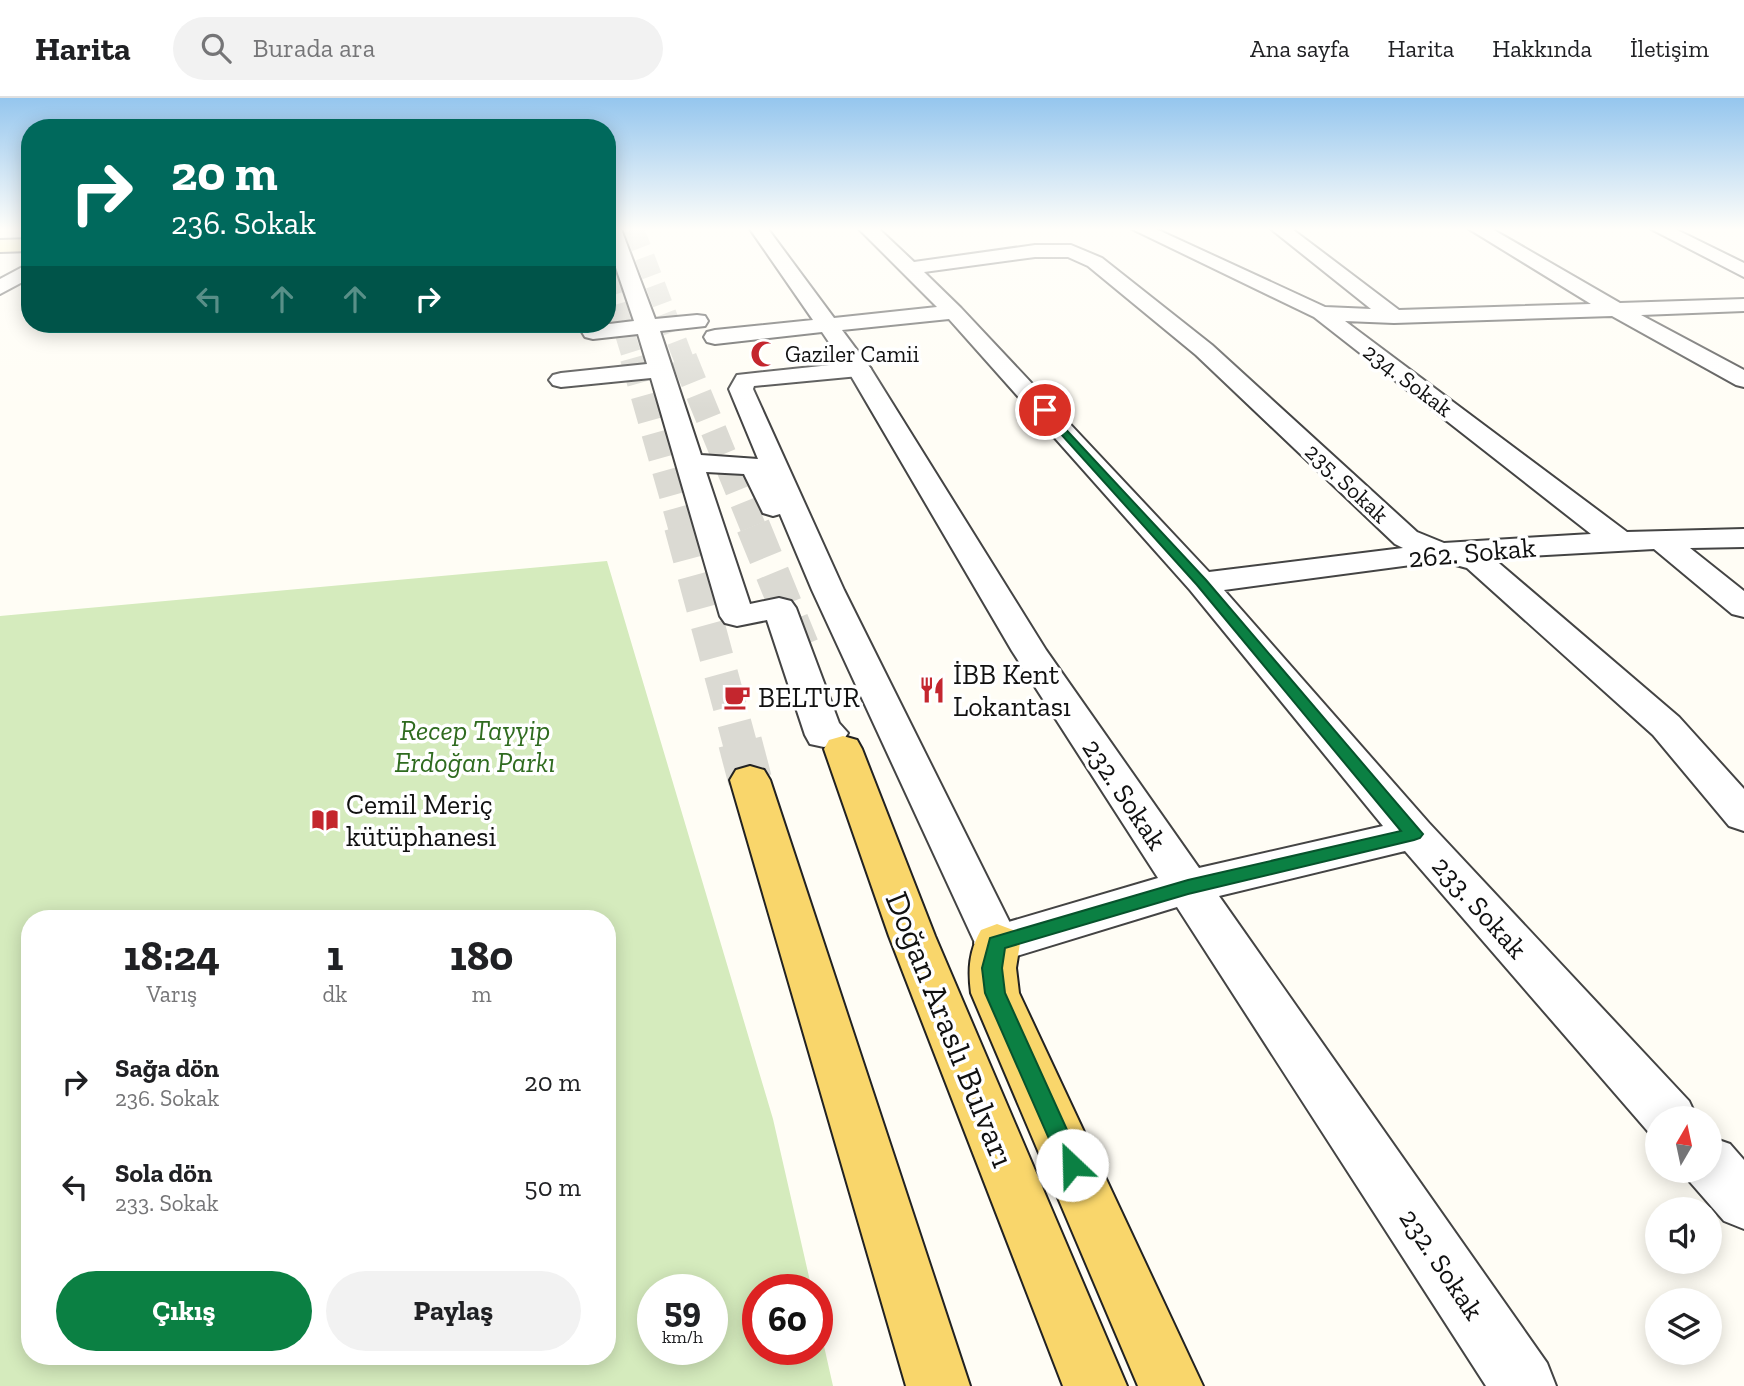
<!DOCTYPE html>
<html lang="tr">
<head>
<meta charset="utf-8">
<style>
	:root { --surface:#fff; --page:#f2f2f2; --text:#202124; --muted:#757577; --line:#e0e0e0; --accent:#0b8043 }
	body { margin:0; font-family:"Zilla Slab",serif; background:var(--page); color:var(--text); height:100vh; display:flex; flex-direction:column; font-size:26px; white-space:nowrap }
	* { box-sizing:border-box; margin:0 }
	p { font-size:23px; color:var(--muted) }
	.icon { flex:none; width:38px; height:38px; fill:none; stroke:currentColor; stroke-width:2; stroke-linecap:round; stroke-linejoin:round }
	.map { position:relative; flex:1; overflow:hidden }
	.details { position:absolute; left:21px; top:812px; width:595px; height:455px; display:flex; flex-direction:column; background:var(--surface); border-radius:28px; box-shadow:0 4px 18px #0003 }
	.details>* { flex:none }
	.guide { position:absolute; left:21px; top:21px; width:595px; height:214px; border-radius:28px; box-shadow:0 4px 18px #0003; background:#00695c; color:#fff; overflow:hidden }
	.needle { width:46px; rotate:9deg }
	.fabs { position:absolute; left:1645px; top:1008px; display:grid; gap:14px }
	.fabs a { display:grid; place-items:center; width:77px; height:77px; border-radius:50%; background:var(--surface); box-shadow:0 4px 18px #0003; font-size:35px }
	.speed { position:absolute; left:637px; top:1176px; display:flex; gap:14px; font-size:35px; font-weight:700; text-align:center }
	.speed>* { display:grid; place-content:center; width:91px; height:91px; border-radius:50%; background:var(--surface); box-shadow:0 4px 18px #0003; line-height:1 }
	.speed small { font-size:18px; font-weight:400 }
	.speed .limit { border:10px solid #d22; background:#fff; color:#111 }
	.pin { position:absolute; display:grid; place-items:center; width:60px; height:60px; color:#fff; margin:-30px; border:4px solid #fff; border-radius:50%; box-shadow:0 2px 7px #0007 }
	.me { position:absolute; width:77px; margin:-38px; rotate:336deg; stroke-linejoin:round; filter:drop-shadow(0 0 5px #0008) }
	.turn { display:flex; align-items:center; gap:24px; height:147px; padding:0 35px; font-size:32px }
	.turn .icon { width:91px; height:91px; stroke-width:2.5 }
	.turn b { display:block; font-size:49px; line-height:60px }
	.lanes { display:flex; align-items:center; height:66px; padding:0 35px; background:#0003; justify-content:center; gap:35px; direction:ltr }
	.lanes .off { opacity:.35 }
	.eta { display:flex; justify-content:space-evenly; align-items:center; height:119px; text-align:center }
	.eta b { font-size:42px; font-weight:700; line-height:49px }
	.cta { display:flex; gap:14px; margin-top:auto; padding:14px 35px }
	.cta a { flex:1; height:80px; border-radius:42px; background:var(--accent); color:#fff; font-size:28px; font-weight:700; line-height:80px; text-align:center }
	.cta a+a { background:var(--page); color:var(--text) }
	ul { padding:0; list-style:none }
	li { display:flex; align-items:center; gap:21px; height:105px; padding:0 35px }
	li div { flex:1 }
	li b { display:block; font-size:26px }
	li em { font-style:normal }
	header { display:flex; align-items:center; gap:42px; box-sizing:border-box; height:98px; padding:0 35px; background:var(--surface); border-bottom:2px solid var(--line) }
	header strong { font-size:33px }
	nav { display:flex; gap:38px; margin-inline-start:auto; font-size:24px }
	.search { width:490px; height:63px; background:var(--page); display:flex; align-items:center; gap:18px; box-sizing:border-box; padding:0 24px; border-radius:38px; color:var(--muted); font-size:26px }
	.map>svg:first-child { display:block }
	.green { fill:#d5ebbd; fill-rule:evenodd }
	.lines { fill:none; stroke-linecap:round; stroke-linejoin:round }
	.primary-tunnel-far3 { stroke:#dbdad3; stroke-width:20; stroke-dasharray:20 10; stroke-linecap:butt }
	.primary-tunnel-far2 { stroke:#dbdad3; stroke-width:26; stroke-dasharray:26 13; stroke-linecap:butt }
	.primary-tunnel-far1 { stroke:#dbdad3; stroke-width:34; stroke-dasharray:34 17; stroke-linecap:butt }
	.primary-tunnel { stroke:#dbdad3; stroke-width:44; stroke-dasharray:44 22; stroke-linecap:butt }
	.pedestrian-casing { stroke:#444; stroke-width:4 }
	.minor-casing { stroke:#444; stroke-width:4 }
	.tertiary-casing { stroke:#444; stroke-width:4 }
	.secondary-casing { stroke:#333; stroke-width:4 }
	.primary-casing { stroke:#222; stroke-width:4 }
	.pedestrian { fill:#fff; fill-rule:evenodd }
	.minor { fill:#fff; fill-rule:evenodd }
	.tertiary { fill:#fff; fill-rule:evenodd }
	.secondary { fill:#fff6b0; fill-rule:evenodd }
	.primary { fill:#f9d66b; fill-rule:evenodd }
	.route { fill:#0b8043; stroke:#07532c; stroke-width:2 }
	.labels { text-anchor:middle; stroke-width:7; stroke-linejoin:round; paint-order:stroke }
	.far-poi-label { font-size:23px; fill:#111; stroke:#fff; text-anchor:start }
	.far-street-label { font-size:23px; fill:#111; stroke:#fff }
	.street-label { font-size:28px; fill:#111; stroke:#fff }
	.poi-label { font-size:28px; fill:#111; stroke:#fff; text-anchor:start }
	.park-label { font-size:28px; font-style:italic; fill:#2f6b1f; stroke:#fff }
	.near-street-label { font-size:33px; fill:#111; stroke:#fff }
</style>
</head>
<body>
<header>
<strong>Harita</strong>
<div class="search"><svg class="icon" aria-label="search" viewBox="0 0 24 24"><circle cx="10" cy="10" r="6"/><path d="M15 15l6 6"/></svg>Burada ara</div>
<nav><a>Ana sayfa</a><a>Harita</a><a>Hakkında</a><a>İletişim</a></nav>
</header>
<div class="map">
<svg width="1744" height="1288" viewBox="0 0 1744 1288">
	<rect width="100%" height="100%" fill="#fffdf5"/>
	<path class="green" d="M607,463L773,1021L812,1192H758V1251H817V1217L833,1288H0V518ZM30,821H607V1258H30ZM653,1192H712V1251H653Z"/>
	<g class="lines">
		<path class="primary-tunnel-far3" d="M634,131L684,262
			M607,178L633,262"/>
		<path class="primary-tunnel-far2" d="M633,260L681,429
			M684,260L753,429"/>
		<path class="primary-tunnel-far1" d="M681,428L740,646
			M753,428L802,548"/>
		<path class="primary-tunnel" d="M740,644L750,682"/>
		<g class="pedestrian-casing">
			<path id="pedestrian" d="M607,131H621L655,221L697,217L705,218L708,223L705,228L660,233L701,357L758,361L729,291L737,277L859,264L867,266L871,271L867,276L859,278L754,288L753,291L844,492L1020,845L1013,858L997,864L981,858L812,492L780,416L773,418L763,415L744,376L706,374L750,506L779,500L791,503L796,510L839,625L848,635L842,644L824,649L810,646L805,637L767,522L737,528L725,525L720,518L651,280L561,289L553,287L549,282L553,277L561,275L647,266L638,236L593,241L585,239L582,234L585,229L634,223L607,143Z"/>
		</g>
		<g class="minor-casing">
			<path id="minor" d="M750,131H768L834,220L937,209L859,131H879L914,164L1035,147H1071L1102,160L1212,247L1417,434L1444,445L1591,436L1314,219L1132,131H1156L1325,209L1371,211L1271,131H1292L1399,212L1591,206L1469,131H1492L1620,205L1744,201V213L1641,217L1744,272V289L1736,287L1612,218L1394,225L1345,223L1627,434L1744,431V449L1690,450L1744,493V519L1732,516L1654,451L1493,460L1679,619L1744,691V733L1729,728L1653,637L1467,470L1441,463L1224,492L1429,725L1689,1003L1697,1020H1657V1040L1651,1037L1405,753L1219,798L1547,1265L1556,1288H1486L1177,809L997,864L981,858L974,845L981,832L1158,780L1012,553L847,271L822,234L715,246L707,244L704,239L707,234L715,232L813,222ZM1035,159H1068L1088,168L1196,257L1395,446L1403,450L1209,474L961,210L924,174ZM949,221L1190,492L1383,728L1199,770L1046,552L871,271L842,232Z
				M1651,131H1675L1744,165V179Z
				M1710,1039L1730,1046L1744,1062V1131L1724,1123L1690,1084L1686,1073H1710Z"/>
		</g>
		<g class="tertiary-casing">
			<path id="tertiary" d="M30,165V180L0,196V181Z"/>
		</g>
		<g class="secondary-casing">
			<path id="secondary" d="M30,141V153L0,154V142Z"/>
		</g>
		<g class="primary-casing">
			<path id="primary" d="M843,638L857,642L862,651L935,838L1127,1288H1063L889,838L824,651L829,642Z
				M750,668L764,672L770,682L970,1288H906L730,682L736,672Z
				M997,826L1013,832L1020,845L1016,870L1019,895L1203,1288H1138L971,895C968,872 969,853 981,832Z"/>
		</g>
		<use href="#pedestrian" class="pedestrian"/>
		<use href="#minor" class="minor"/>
		<use href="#tertiary" class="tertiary"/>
		<use href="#secondary" class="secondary"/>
		<use href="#primary" class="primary"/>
	</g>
	<linearGradient id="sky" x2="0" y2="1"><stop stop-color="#95c6ee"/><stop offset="0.42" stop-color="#fffefa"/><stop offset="1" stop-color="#fffefa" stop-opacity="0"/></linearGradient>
	<rect width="1744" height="312" fill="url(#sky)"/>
	<path class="route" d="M1045,309L1206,482L1423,736L1420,740L1414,742L1188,796L1005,850L1002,870L1005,895L1083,1067L1080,1075L1072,1078L1064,1075L985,895L982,870L990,840L1188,782L1401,733L1197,487L1041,314L1040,312Z"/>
	<defs>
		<g id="mosque-bare" transform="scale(2.1)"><path d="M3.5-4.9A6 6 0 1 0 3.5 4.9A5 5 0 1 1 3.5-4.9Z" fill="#c4262e" stroke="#fff" stroke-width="2.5" paint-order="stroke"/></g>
		<g id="restaurant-bare" transform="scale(2.1)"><path d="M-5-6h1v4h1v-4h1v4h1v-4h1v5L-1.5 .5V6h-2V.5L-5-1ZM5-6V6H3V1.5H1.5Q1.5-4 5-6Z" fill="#c4262e" stroke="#fff" stroke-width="2.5" paint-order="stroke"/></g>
		<g id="cafe-bare" transform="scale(2.1)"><path d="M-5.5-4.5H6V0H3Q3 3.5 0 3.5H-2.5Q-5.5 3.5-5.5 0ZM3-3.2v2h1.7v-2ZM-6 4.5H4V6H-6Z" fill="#c4262e" stroke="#fff" stroke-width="2.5" paint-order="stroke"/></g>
		<g id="library-bare" transform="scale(2.1)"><path d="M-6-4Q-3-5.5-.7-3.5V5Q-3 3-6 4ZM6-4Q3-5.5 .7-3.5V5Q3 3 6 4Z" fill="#c4262e" stroke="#fff" stroke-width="2.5" paint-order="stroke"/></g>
	</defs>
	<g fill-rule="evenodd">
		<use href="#mosque-bare" x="764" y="256"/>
		<use href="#restaurant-bare" x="932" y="592"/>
		<use href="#cafe-bare" x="737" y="599"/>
		<use href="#library-bare" x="325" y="722"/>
	</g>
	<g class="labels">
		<g class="far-poi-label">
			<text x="785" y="264">Gaziler Camii</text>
		</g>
		<g class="far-street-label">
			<text transform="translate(1408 282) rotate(37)" y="8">234. Sokak</text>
			<text transform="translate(1347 385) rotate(43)" y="8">235. Sokak</text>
		</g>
		<g class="street-label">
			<text transform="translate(1472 454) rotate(-5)" y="10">262. Sokak</text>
			<text transform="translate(1125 696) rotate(56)" y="10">232. Sokak</text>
			<text transform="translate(1480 809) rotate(48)" y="10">233. Sokak</text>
			<text transform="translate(1442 1166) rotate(56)" y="10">232. Sokak</text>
		</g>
		<g class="poi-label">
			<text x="953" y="586">İBB Kent<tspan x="953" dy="32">Lokantası</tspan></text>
			<text x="758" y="609">BELTUR</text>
			<text x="346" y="716">Cemil Meriç<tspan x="346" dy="32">kütüphanesi</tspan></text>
		</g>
		<g class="park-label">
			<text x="475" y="642">Recep Tayyip<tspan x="475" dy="32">Erdoğan Parkı</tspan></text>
		</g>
		<g class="near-street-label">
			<text transform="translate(951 931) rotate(68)" y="12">Doğan Araslı Bulvarı</text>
		</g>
	</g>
</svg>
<div class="fabs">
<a><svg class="needle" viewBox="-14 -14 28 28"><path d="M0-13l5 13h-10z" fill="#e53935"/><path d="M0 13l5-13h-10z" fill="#757577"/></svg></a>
<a><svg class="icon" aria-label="sound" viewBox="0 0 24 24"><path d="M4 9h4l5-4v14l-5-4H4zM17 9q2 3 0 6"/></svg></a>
<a><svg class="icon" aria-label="layers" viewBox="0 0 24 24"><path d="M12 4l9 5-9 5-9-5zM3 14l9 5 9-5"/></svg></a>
</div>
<div class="speed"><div>59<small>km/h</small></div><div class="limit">60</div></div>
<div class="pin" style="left:1045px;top:312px;background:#d93025"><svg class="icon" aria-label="arrive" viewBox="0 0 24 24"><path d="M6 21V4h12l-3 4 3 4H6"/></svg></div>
<svg class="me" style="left:1072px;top:1067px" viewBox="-20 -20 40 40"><circle r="19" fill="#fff"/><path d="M0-13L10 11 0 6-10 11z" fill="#0b8043"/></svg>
<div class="guide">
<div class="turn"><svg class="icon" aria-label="right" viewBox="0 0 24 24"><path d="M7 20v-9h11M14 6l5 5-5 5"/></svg><div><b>20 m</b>236. Sokak</div></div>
<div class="lanes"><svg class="icon off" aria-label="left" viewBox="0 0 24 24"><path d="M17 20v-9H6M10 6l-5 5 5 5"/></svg><svg class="icon off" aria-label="ahead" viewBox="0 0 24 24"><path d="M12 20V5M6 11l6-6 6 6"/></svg><svg class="icon off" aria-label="ahead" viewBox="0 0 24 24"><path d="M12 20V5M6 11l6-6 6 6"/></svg><svg class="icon" aria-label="right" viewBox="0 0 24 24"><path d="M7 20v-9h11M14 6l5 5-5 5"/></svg></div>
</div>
<section class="details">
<div class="eta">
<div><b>18:24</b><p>Varış</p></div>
<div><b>1</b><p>dk</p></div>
<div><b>180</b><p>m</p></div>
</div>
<ul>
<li><svg class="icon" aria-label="right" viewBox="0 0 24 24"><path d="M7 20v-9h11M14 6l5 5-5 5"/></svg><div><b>Sağa dön</b><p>236. Sokak</p></div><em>20 m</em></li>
<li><svg class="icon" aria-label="left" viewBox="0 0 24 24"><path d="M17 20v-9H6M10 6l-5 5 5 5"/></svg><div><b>Sola dön</b><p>233. Sokak</p></div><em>50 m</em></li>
</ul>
<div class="cta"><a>Çıkış</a><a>Paylaş</a></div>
</section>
</div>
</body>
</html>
